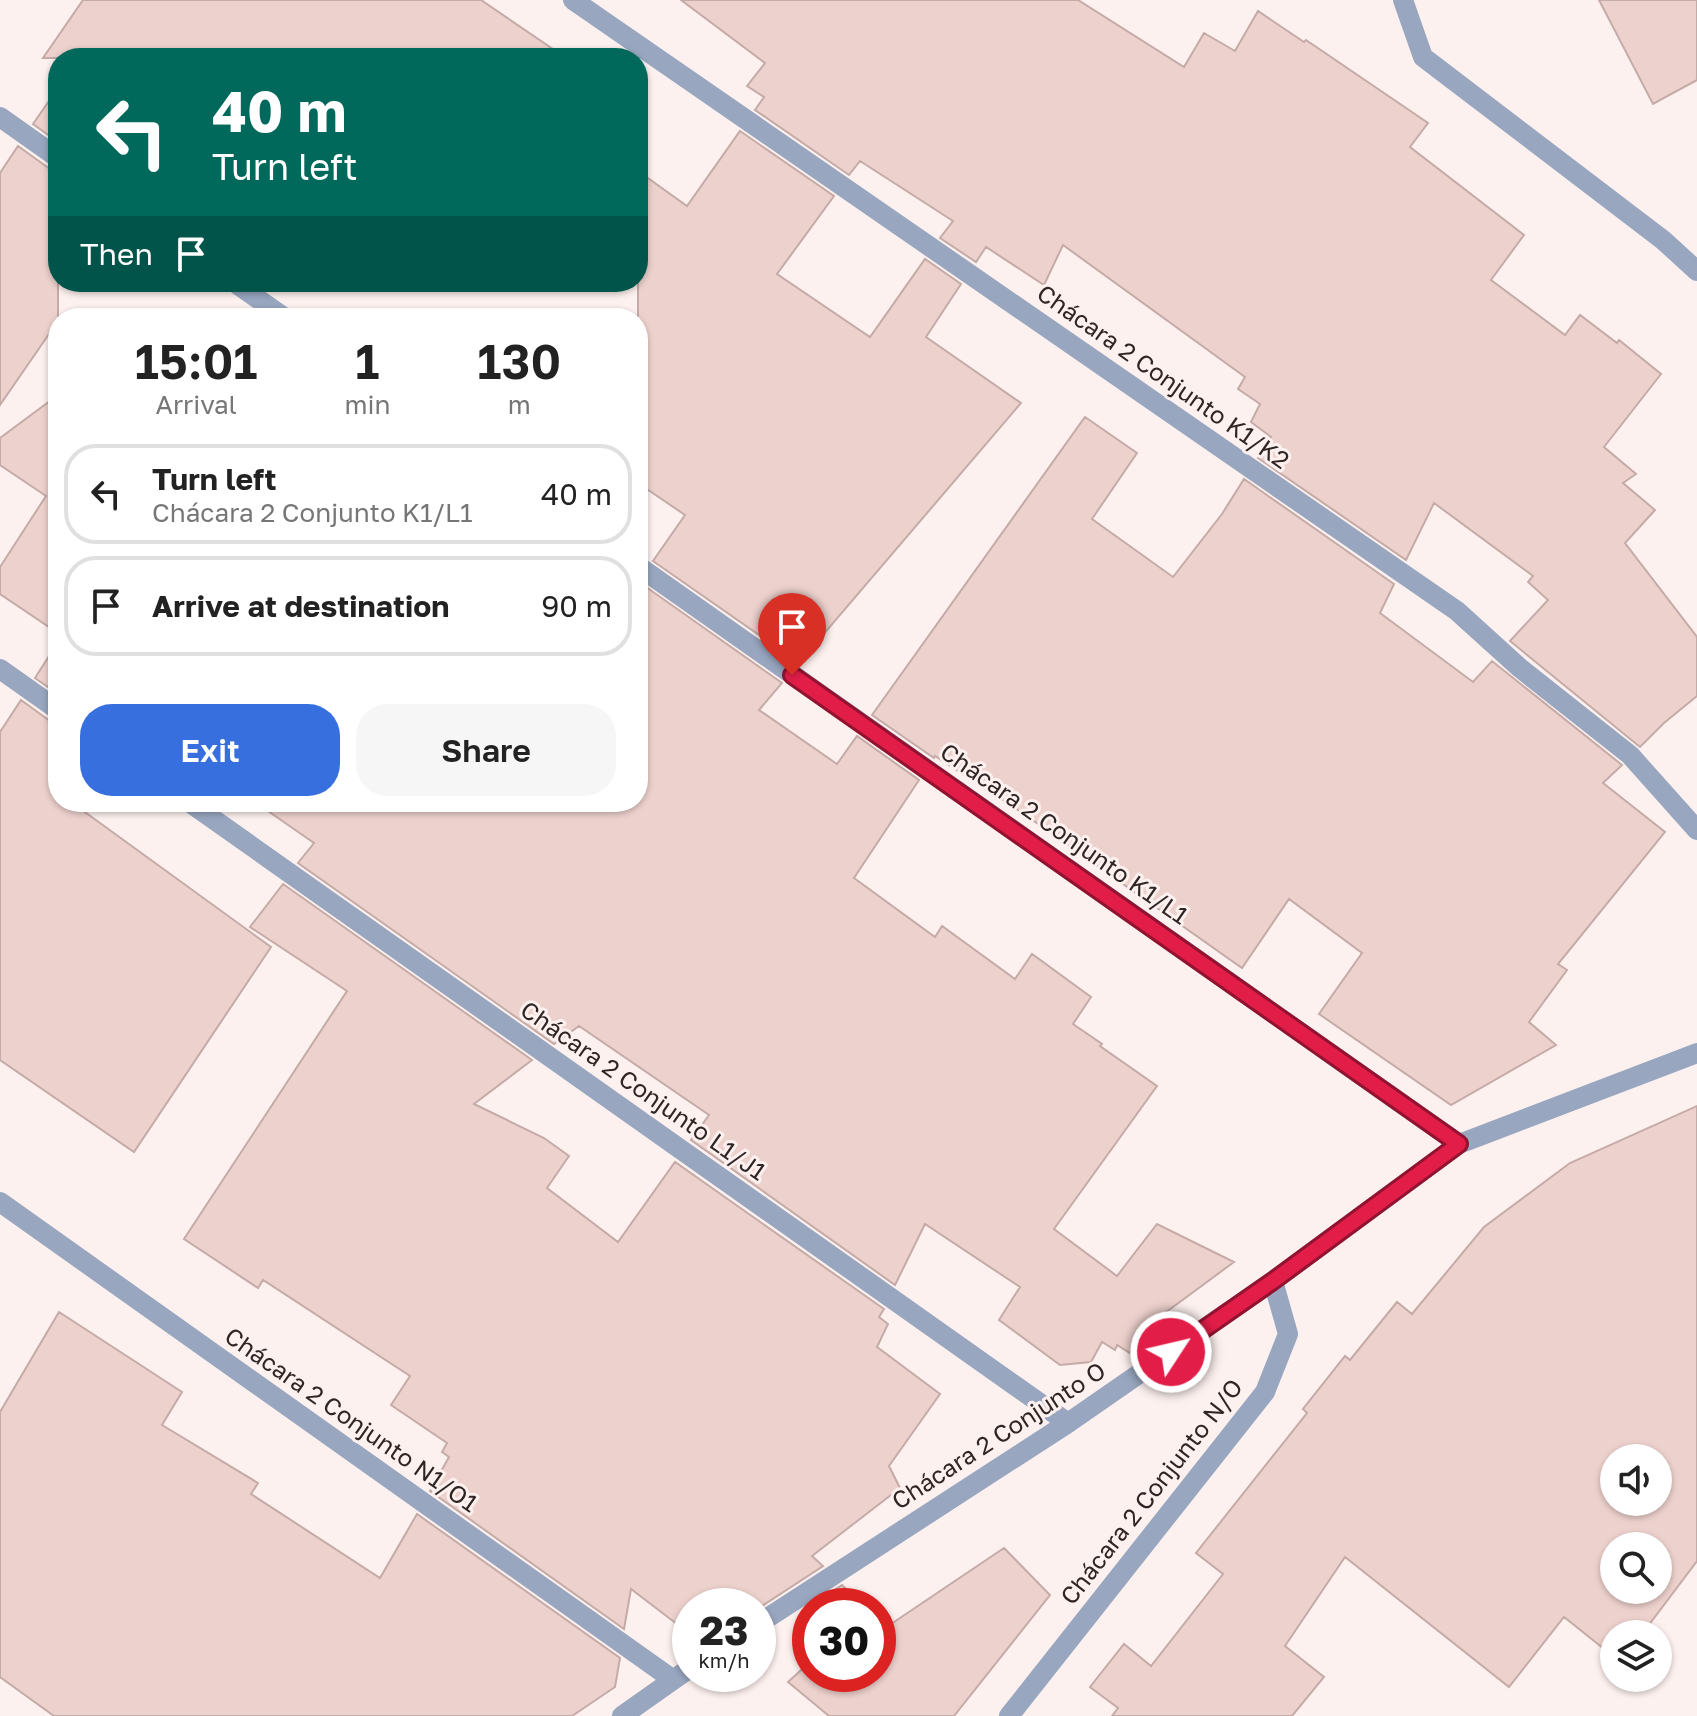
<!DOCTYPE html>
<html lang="en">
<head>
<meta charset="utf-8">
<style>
	:root { --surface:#fff; --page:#f6f6f6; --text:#222; --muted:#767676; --line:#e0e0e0; --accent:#386fde }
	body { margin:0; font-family:"Golos Text",sans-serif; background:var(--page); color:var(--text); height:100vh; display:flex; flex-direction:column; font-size:30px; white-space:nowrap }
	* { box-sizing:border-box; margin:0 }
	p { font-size:26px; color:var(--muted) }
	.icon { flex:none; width:44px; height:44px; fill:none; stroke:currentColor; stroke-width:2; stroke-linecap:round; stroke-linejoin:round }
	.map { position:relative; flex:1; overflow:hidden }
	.details { position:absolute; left:48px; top:308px; width:600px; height:504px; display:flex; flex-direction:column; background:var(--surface); border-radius:32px; box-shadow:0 2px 6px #0004 }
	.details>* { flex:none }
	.guide { position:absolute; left:48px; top:48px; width:600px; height:244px; border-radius:32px; box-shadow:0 2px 6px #0004; background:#00695c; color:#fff; overflow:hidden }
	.controls { position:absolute; left:1600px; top:1444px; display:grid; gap:16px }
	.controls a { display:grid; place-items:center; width:72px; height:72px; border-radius:50%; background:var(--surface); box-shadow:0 2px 6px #0004; font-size:40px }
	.speed { position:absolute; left:672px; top:1588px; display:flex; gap:16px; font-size:40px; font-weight:700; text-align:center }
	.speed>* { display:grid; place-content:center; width:104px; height:104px; border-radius:50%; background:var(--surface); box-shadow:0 2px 6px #0004; line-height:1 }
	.speed small { font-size:20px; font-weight:400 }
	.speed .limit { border:12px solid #d22; background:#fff; color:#111 }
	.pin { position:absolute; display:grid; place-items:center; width:68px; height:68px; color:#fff; margin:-82px -34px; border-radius:50% 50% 50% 0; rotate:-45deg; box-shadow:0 0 8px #0007 }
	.pin .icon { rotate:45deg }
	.me { position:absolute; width:88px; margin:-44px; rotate:55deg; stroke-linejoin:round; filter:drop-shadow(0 0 6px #0008) }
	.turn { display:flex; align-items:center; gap:28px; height:168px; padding:0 32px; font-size:36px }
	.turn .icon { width:104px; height:104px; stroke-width:2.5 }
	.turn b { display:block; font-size:56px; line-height:68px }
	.then { display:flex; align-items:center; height:76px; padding:0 32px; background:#0003; gap:16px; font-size:30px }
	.eta { display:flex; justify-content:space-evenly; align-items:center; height:136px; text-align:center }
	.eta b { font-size:48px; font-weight:600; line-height:56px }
	.action { display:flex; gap:16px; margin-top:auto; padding:16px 32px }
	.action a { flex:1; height:92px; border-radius:32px; background:var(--accent); color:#fff; font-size:32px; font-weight:600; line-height:92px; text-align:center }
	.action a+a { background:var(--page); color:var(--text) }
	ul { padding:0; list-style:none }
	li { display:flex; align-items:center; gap:24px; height:100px; margin:0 16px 12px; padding:0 16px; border:4px solid var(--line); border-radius:32px }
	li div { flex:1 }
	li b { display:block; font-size:30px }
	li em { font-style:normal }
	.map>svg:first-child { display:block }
	.building { fill:#edd1cd; stroke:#c5aba7; stroke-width:2; fill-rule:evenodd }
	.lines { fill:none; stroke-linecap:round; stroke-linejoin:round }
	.minor { stroke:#98a6bf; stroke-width:20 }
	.route-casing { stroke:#92132f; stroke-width:20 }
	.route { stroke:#e11d48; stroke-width:14 }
	.labels { text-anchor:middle; stroke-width:6; stroke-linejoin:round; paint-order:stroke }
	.street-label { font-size:24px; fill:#2f2524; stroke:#fdf1ef }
</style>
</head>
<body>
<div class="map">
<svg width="1697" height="1716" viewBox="0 0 1697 1716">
	<rect width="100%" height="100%" fill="#fdf1ef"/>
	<path class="building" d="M83,0H481L566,58H43Z
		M681,0H1078L1184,67L1204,33L1235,51L1258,11L1304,42L1306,40L1428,123L1410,147L1524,235L1491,280L1565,335L1580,315L1617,343L1619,340L1661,374L1604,447L1636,474L1623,483L1655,510L1625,543L1697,637V696L1664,723L1640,747L1510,641L1548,600L1528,582L1533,576L1434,503L1406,560L1258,458L1271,437L1251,422L1260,404L1238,389L1245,377L1063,245L1044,285L986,247L976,262L940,238L953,221L860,161L849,175L755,110L764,97L747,86L765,63Z
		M1599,0H1697V80L1653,104Z
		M58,88V142L33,124Z
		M740,131L834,196L777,274L870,337L925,259L961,284L926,337L1021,403L799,663L653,561L685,515L638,483V171L687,206Z
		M18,146L50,169L58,171V321L0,405V173Z
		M58,395V633L0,594V567L46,496L0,465V438Z
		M1085,417L1137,453L1092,519L1173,577L1222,514L1244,479L1394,584L1380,613L1473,682L1492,661L1622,765L1603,783L1665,832L1558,964L1567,970L1529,1022L1556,1045L1451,1105L1319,1014L1362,953L1289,899L1242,968L1021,812L935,756L934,758L872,715Z
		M639,582L782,683L759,710L837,764L857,736L919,780L854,878L935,937L942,926L1015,979L1032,954L1091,997L1073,1024L1102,1044L1100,1046L1157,1086L1054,1229L1117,1276L1157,1224L1234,1262L1146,1327L1130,1353L1117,1345L1115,1350L1102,1342L1091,1362L1060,1365L999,1320L1020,1287L925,1224L895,1285L691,1140L709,1115L579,1026L554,1044L298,863L314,843L255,802H638Z
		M58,642V694L35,678Z
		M21,700L50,721L58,723V802H71L271,947L134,1152L0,1060V732Z
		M283,884L532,1060L474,1104L544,1138L569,1156L547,1188L618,1242L675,1162L884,1309L879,1317L888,1324L877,1347L940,1394L889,1466L900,1488L812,1556L823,1566L762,1606H690V1634L631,1589L624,1629L430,1491L449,1457L442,1452L447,1443L391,1405L410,1376L263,1280L258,1288L184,1239L347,991L250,927Z
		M1697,1106V1561L1642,1634H1614V1657L1564,1617L1509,1687L1345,1557L1285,1646L1324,1677L1292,1716H1112L1118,1708L1090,1687L1124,1644L1151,1666L1223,1574L1196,1553L1307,1413L1303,1409L1345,1356L1350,1360L1397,1302L1412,1314L1484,1227L1570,1163ZM1614,1458H1658V1502H1614ZM1614,1546H1658V1590H1614Z
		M59,1312L182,1392L162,1425L258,1483L251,1494L380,1578L417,1514L620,1658L615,1687L572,1716H54L0,1677V1412Z
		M1004,1548L1050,1595L954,1716H829L788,1682L810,1662V1674H878V1619L883,1616L891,1624Z
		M842,1585L865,1606H810Z"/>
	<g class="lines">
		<path class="minor" d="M573,0L1457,611L1520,668L1630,755L1697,830
			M1403,0L1423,57L1663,240L1697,271
			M0,117L58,158
			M234,282L285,318
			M638,566L1459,1144
			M0,669L58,710
			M189,802L1068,1423
			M0,1202L672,1679
			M758,1624L1068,1423L1273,1281L1459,1144L1697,1053
			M622,1716L690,1668
			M1009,1716L1265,1392L1288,1334L1273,1281"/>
	</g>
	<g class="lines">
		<g class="route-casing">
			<path id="route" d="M792,675L1459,1144L1273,1281L1171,1352"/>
		</g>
		<use href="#route" class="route"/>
	</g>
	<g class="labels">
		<g class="street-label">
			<text transform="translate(1163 377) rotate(35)" y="8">Chácara 2 Conjunto K1/K2</text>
			<text transform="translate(1064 834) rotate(35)" y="8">Chácara 2 Conjunto K1/L1</text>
			<text transform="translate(643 1091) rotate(35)" y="8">Chácara 2 Conjunto L1/J1</text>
			<text transform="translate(351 1420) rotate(35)" y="8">Chácara 2 Conjunto N1/O1</text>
			<text transform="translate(999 1436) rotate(-33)" y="8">Chácara 2 Conjunto O</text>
			<text transform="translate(1152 1492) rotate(-52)" y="8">Chácara 2 Conjunto N/O</text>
		</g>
	</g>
</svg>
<div class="controls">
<a><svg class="icon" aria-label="sound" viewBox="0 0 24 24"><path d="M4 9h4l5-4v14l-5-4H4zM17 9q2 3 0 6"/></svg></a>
<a><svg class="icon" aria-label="search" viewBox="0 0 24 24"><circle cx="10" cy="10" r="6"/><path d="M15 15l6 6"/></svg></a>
<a><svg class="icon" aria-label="layers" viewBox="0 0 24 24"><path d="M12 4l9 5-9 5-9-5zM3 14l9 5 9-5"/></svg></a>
</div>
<div class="speed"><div>23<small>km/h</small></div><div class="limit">30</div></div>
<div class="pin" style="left:792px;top:675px;background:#d93025"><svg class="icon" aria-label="arrive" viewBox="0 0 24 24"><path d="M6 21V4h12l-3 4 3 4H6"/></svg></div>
<svg class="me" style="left:1171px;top:1352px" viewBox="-20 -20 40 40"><circle r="17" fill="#e11d48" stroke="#fff" stroke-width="3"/><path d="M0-11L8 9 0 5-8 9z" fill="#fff"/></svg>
<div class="guide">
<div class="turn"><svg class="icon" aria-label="left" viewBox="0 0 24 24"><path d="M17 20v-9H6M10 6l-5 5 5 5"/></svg><div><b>40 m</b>Turn left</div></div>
<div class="then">Then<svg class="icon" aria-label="arrive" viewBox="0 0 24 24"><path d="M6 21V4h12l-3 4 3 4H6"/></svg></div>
</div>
<section class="details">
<div class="eta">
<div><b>15:01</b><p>Arrival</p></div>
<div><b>1</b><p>min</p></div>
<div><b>130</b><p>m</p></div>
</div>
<ul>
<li><svg class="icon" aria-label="left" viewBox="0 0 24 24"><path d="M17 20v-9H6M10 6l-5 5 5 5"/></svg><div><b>Turn left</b><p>Chácara 2 Conjunto K1/L1</p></div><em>40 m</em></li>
<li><svg class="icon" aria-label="arrive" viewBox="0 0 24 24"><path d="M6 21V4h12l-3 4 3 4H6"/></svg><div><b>Arrive at destination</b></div><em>90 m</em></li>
</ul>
<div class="action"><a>Exit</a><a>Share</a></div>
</section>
</div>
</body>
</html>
